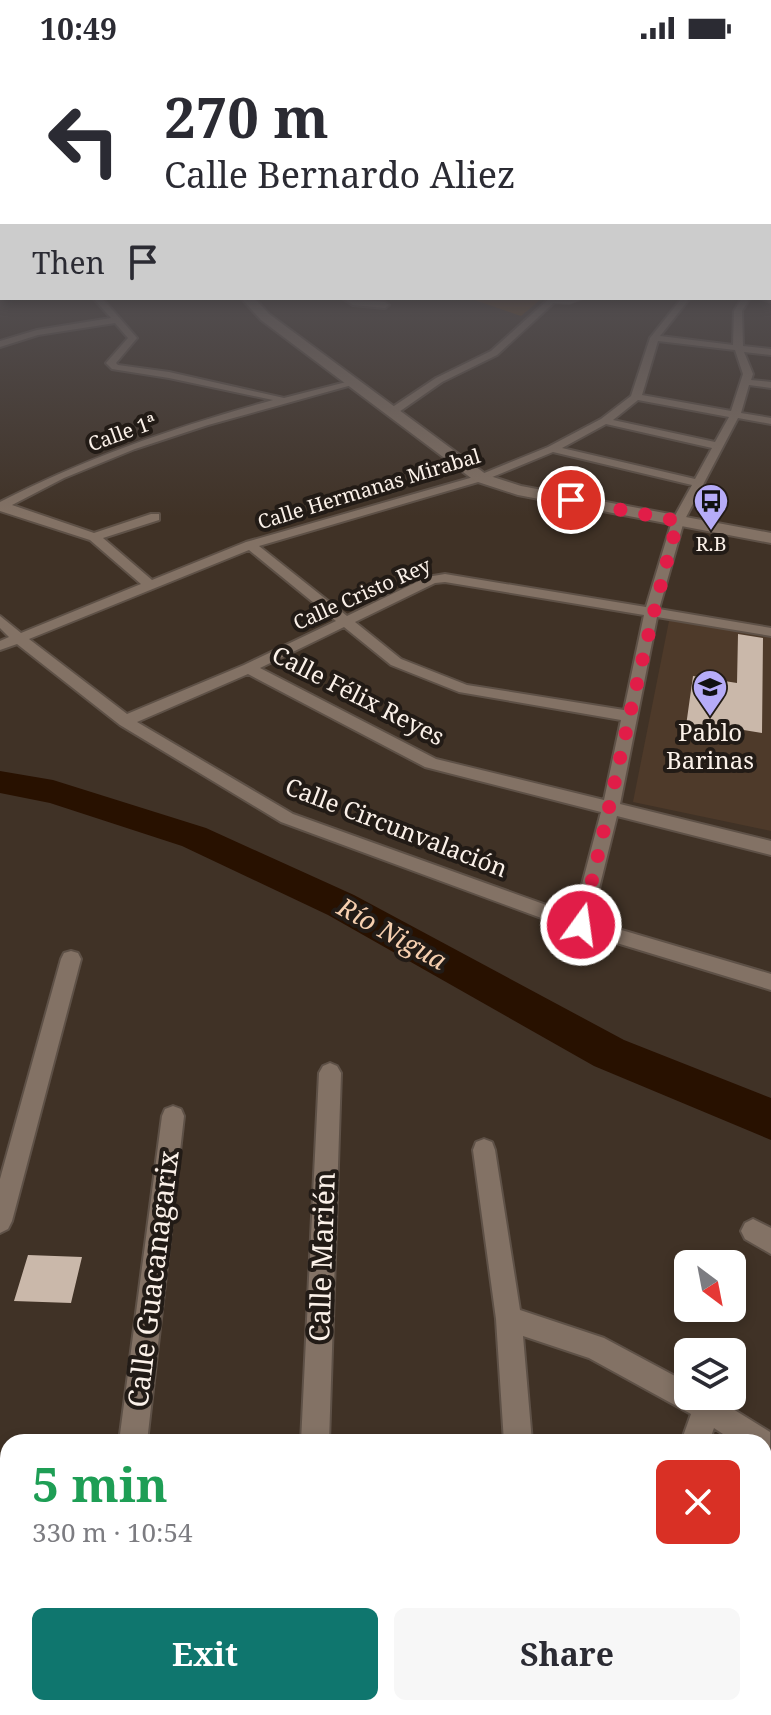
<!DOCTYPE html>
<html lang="en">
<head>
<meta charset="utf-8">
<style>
	:root { --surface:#fff; --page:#f7f7f7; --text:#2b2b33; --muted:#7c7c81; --accent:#0f766e }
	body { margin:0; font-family:"Noto Serif",serif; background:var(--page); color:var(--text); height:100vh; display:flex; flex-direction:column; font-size:30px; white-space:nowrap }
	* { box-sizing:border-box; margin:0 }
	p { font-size:26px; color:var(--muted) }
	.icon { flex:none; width:44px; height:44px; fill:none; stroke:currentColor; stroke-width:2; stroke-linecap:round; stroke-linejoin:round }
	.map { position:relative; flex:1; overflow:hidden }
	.panel { position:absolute; left:0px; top:1378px; width:772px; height:282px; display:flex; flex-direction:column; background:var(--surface); border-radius:24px 24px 0 0; box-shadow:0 4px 12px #0003 }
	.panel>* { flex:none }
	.banner { position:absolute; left:0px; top:0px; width:772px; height:244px; box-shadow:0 4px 12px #0003; background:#fff; color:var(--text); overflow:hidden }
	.needle { width:52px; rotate:148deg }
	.tools { position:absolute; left:674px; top:1194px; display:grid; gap:16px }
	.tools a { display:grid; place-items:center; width:72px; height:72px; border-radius:12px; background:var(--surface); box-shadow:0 4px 12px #0003; font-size:40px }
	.pin { position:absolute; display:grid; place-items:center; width:68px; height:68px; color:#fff; margin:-34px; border:4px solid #fff; border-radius:50%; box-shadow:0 2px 8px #0007 }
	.me { position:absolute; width:88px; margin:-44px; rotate:14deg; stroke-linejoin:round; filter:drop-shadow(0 0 6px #0008) }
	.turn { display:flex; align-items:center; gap:28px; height:168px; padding:0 32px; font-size:36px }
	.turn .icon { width:104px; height:104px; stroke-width:2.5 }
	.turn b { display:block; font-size:56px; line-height:68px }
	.then { display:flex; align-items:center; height:76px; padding:0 32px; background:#0003; gap:16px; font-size:30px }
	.round { display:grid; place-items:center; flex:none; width:84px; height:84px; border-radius:12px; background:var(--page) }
	.summary { display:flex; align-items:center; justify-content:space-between; height:136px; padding:0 32px }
	h1 { font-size:48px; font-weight:700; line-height:60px; color:#1e9e55 }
	.primary-button { display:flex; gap:16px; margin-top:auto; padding:16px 32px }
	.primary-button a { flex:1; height:92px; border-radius:12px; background:var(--accent); color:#fff; font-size:32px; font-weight:700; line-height:92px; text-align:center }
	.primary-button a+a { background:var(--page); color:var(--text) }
	.status { display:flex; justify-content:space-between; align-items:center; height:56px; padding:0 40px; background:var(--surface); direction:ltr }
	.status svg { height:22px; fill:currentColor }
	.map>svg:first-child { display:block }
	.built { fill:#4e3a2a }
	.green { fill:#6f3d06 }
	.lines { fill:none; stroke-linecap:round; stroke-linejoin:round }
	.river { fill:#281100; fill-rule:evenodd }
	.building { fill:#cab8aa }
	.service-casing { stroke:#5e5147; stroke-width:6 }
	.minor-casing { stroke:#5e5147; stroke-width:4 }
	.secondary-casing { stroke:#5e5147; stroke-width:4 }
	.service { stroke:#837265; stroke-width:4 }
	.minor { fill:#837265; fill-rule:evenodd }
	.secondary { fill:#837265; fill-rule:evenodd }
	.route { stroke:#e11d48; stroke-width:14; stroke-dasharray:0 25.2 }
	.labels { text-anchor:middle; stroke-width:8; stroke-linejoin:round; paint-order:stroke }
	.far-street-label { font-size:20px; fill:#fbf1e9; stroke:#221b16 }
	.far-poi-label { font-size:20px; fill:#fbf1e9; stroke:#221b16 }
	.street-label { font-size:24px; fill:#fbf1e9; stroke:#221b16 }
	.poi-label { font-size:24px; fill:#fbf1e9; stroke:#221b16 }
	.water-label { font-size:26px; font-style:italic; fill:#f6cfaf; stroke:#221b16 }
	.near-street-label { font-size:28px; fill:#fbf1e9; stroke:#221b16 }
</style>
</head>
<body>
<div class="status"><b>10:49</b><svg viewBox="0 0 49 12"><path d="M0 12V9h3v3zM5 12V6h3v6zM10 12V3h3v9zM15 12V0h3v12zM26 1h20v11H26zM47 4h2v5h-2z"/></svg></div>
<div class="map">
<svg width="771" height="1659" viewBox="0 0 771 1659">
	<rect width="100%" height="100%" fill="#403226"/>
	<path class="built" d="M670,560L771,578V775L633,746Z"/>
	<path class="green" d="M469,242H542L521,260Z"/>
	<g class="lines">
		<path class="river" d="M0,715L53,724L206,772L354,839L624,984L771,1042V1084L594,1010L328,859L182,790L50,747L0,737Z"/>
	</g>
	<path class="building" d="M738,578L763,582L762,677L713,669L712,682L685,677L693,620L737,627Z
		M28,1199L82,1201L71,1247L14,1245Z"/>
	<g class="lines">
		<g class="service-casing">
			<path id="service" d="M552,245L569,246L580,242"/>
		</g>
		<g class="minor-casing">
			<path id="minor" d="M770,241L771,246L759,242H770Z
				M93,242H102L137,282L116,307L118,309L169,316L284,342L354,324L359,327L208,369L135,393L64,422L12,449L94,477L151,458H159V464L103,482L152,524L246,486L477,420L548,391L601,363L631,340L650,282L682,242H690L660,280L733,289L734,255L742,242H750L742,255L743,290L771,293V299L744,296L753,318L751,324L771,326V332L749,329L741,357L771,362V368L738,362L684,465L659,553L771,572V580L657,561L620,748L771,785V799L617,760L591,865L771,918V934L574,874L281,766L120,669L17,588L0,594V585L9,581L0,572V560L21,577L141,528L90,484L0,455V446C88,401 178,370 273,344L169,322L112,313L106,307L128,282L115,267L38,279L0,291V285L37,274L111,262ZM658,285L735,294L743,318L731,355L642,339ZM638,344L729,361L715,386L613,364ZM606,368L712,392L695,423L562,392ZM553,396L692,429L672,465L646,551L445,518L427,521L347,560L259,490L485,424ZM249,494L336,565L244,609L127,658L29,583ZM445,526L644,559L624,654L467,629L401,603L355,566L435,527ZM344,571L391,609L459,636L621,664L604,744L436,703L260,612ZM248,618L425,711L601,756L574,859L293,758L137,666Z
				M342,242L385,246L389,249L385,252L353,249Z
				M550,242H559L497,299L442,326L396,358H388V354L436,322L491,295Z
				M71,895L78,897L81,903L12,1165L8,1173L0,1177V1123L61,903L64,897Z
				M330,1007L337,1010L341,1017L329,1386H301L319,1017L323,1010Z
				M173,1050L181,1053L184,1060L147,1386H119L162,1060L165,1053Z
				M484,1083L492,1086L495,1094L520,1254L604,1282L688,1327V1340H712L770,1376V1396L764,1398V1386H735L714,1372L709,1386H681L691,1358L589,1302L523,1280L532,1386H504L496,1263L473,1094L476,1086Z
				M753,1163L771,1172V1198L745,1183L741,1175L745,1167Z
				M8,1436V1464L0,1465V1437Z
				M92,1652H124V1659H92Z
				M296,1652H328V1659H296Z
				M548,1652H580L581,1659H549Z
				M583,1652H615L613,1659H581Z"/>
		</g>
		<g class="secondary-casing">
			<path id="secondary" d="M241,242H254L269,258L487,419L521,430L771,477V487L518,439L475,425L261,264Z"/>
		</g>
		<use href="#service" class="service"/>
		<use href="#minor" class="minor"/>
		<use href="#secondary" class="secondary"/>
	</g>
	<linearGradient id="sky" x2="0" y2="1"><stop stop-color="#231c15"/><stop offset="0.5" stop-color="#534f52"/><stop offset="1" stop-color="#534f52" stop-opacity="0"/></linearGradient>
	<rect width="771" height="461" fill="url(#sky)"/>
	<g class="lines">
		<path class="route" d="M571,444L678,465C640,599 615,735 581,869"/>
	</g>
	<defs>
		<g id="bus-pin" transform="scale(1.8)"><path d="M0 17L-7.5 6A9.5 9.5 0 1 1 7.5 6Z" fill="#b6acf8" stroke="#221b16"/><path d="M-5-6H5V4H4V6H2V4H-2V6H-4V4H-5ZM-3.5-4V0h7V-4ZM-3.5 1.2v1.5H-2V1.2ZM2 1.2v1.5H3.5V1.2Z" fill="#111"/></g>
		<g id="school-pin" transform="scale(1.8)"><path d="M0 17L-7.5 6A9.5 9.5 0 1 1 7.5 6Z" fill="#b6acf8" stroke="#221b16"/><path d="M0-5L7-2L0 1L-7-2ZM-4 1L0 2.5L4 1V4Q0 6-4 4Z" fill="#111"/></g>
	</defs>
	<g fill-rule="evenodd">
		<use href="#bus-pin" x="711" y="445"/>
		<use href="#school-pin" x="710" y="631"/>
	</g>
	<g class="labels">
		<g class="far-street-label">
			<text transform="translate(122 377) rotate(-20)" y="7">Calle 1ª</text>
			<text transform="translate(369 433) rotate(-17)" y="7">Calle Hermanas Mirabal</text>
			<text transform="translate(362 538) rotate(-24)" y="7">Calle Cristo Rey</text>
		</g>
		<g class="far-poi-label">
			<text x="711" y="495">R.B</text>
		</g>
		<g class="street-label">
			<text transform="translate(358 640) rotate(27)" y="8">Calle Félix Reyes</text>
			<text transform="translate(396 772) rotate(21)" y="8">Calle Circunvalación</text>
		</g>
		<g class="poi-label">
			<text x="710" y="685">Pablo<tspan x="710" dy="28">Barinas</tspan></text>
		</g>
		<g class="water-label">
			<text transform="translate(392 878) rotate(29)" y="9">Río Nigua</text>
		</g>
		<g class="near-street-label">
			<text transform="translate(322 1201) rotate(-88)" y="10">Calle Marién</text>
			<text transform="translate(153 1223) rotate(-83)" y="10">Calle Guacanagarix</text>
		</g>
	</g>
</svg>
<div class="tools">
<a><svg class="needle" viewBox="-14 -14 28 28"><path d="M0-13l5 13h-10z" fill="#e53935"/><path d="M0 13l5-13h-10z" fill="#7c7c81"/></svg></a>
<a><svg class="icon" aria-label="layers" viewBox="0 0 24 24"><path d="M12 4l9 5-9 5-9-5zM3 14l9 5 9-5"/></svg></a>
</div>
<div class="pin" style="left:571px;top:444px;background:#d93025"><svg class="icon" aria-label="arrive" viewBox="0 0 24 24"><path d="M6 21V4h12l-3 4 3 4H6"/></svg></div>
<svg class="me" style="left:581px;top:869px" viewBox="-20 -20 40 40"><circle r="17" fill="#e11d48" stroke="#fff" stroke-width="3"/><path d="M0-11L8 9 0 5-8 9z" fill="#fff"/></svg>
<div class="banner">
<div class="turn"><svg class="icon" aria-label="left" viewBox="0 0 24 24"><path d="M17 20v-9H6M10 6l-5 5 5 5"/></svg><div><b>270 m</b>Calle Bernardo Aliez</div></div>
<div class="then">Then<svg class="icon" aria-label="arrive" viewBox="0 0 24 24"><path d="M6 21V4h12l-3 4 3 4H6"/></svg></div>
</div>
<section class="panel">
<div class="summary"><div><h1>5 min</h1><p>330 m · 10:54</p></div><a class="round" style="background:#d93025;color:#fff"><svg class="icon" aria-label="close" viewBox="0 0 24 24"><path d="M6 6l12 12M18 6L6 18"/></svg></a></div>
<div class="primary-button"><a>Exit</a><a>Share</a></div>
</section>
</div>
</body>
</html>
